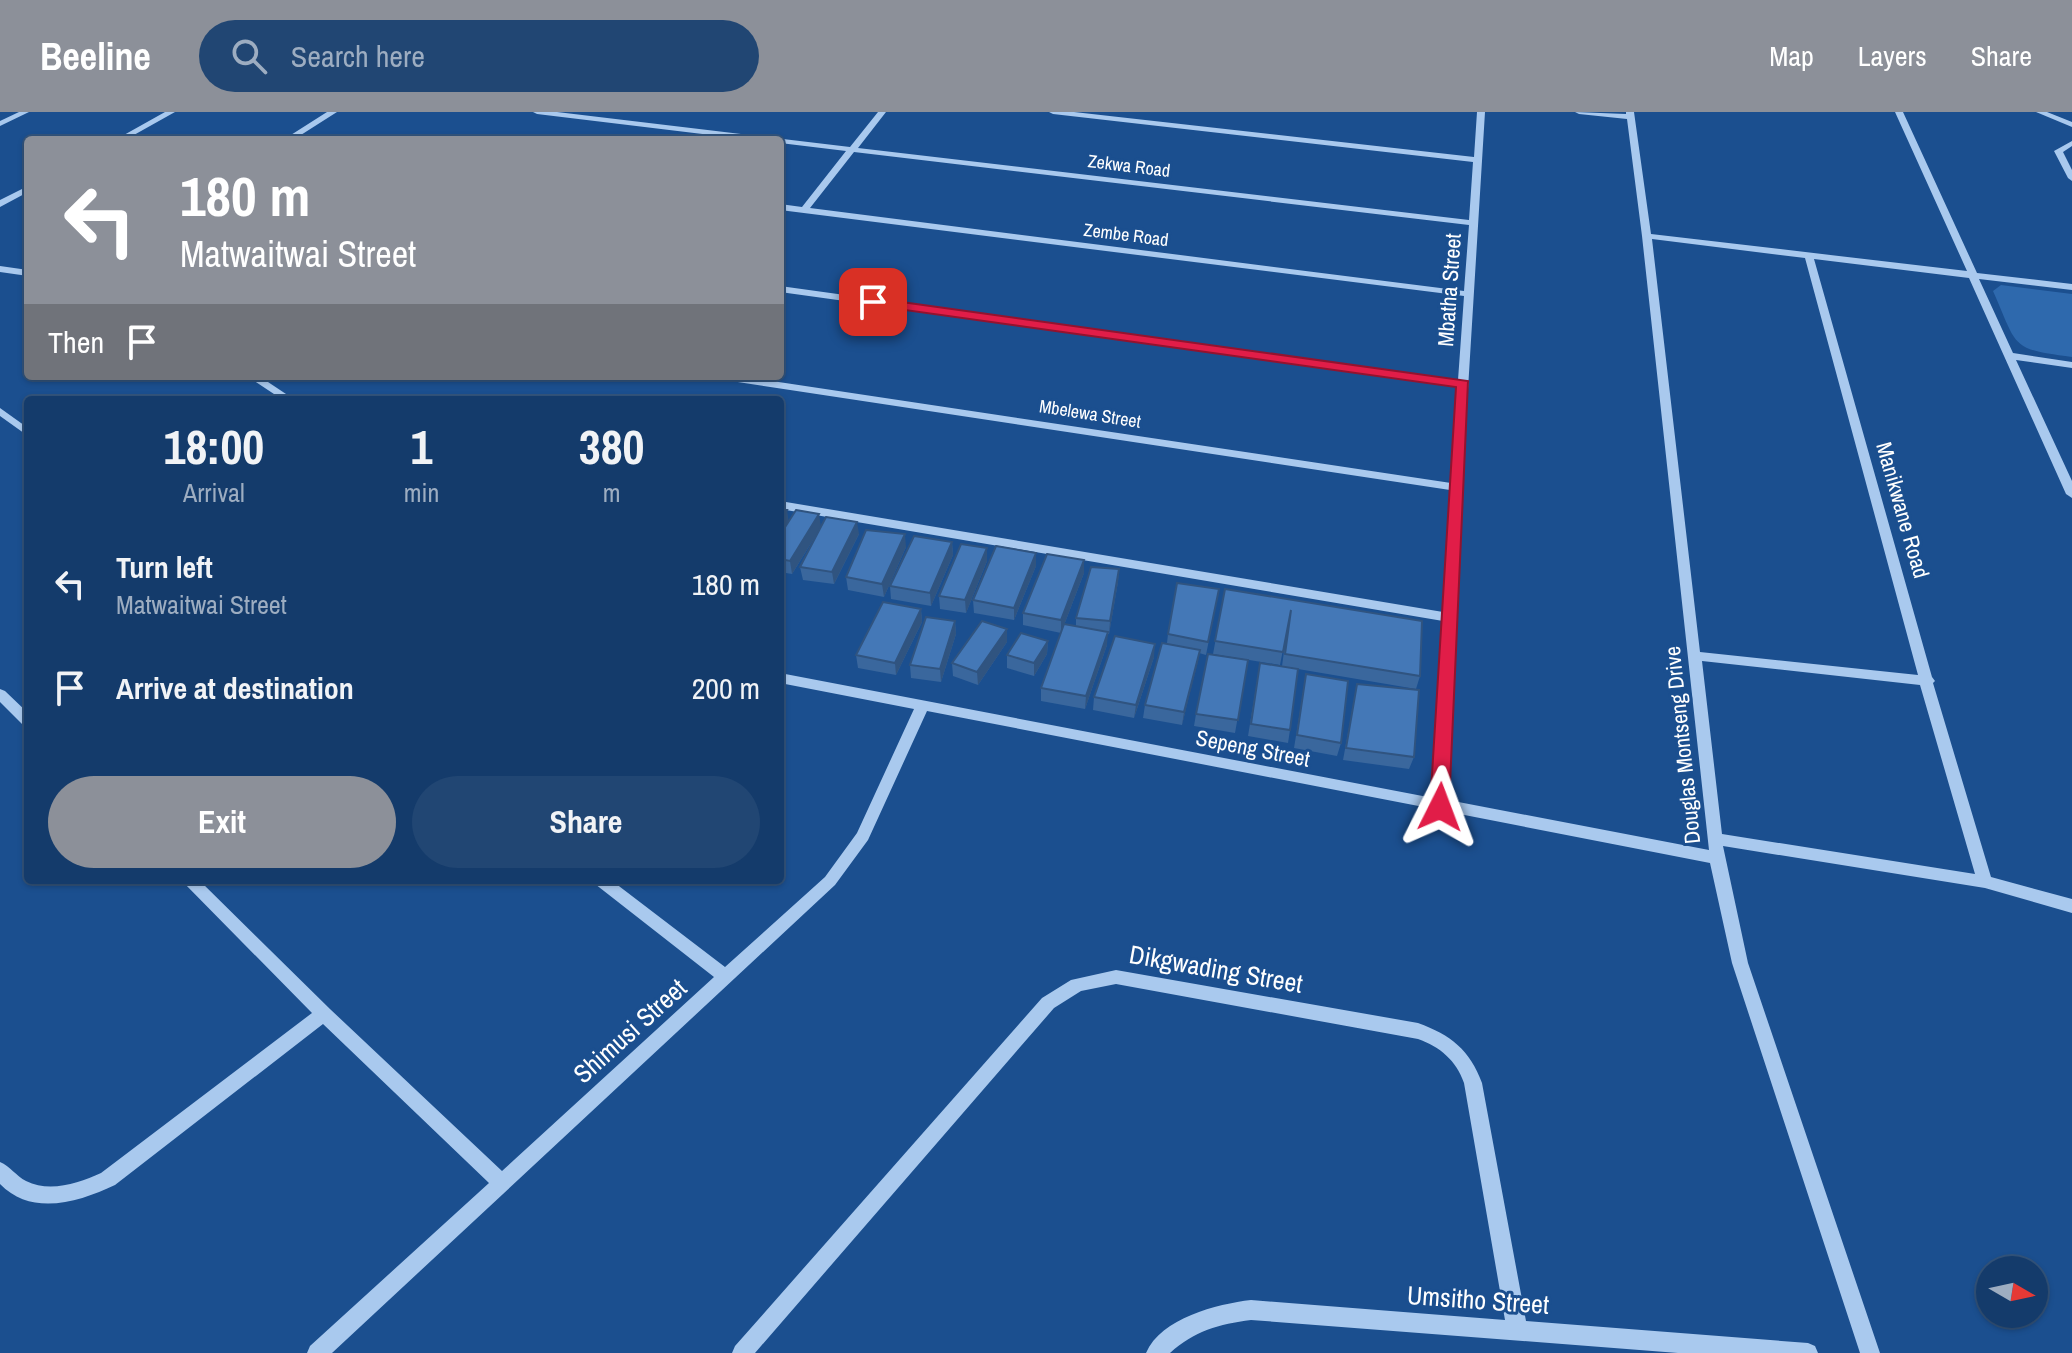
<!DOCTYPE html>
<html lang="en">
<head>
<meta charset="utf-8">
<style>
	:root { --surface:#143b6b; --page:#214673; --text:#f1f3f6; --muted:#9dadc1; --line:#33557e; --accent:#8c9099 }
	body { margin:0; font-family:"Archivo Narrow",sans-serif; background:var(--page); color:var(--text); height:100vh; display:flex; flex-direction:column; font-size:30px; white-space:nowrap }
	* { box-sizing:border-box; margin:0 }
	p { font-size:26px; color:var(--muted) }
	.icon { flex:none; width:44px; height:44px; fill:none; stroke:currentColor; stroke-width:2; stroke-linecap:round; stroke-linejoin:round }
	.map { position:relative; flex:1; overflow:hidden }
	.panel { position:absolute; left:24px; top:284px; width:760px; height:488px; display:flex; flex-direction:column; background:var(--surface); border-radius:8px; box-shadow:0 2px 6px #0004,0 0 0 2px var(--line) }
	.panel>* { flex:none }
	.guide { position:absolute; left:24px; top:24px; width:760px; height:244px; border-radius:8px; box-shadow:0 2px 6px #0004,0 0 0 2px var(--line); background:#8c9099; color:#fff; overflow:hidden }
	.needle { width:52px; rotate:99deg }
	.tools { position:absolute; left:1976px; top:1144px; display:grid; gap:16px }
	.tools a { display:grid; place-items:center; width:72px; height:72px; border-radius:50%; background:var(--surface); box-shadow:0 2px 6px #0004,0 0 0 2px var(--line); font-size:40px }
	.pin { position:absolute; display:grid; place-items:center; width:68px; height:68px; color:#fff; margin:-34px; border-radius:16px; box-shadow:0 4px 12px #0006 }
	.me { position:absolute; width:88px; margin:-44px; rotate:3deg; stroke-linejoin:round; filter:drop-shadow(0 0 6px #0008) }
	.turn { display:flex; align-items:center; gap:28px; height:168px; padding:0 24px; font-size:36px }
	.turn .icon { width:104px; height:104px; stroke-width:2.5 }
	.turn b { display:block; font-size:56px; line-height:68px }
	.then { display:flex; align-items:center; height:76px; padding:0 24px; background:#0003; gap:16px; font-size:30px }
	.eta { display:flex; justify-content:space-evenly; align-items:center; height:136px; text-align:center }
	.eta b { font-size:48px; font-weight:700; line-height:56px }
	.button { display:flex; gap:16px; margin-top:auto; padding:16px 24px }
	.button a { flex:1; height:92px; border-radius:48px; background:var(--accent); color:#fff; font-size:32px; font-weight:700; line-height:92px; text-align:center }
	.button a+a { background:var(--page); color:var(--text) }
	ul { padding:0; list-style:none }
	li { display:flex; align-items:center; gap:24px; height:104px; padding:0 24px }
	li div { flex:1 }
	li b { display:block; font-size:30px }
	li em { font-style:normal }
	header { display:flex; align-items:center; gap:48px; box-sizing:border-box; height:112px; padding:0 40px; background:var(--accent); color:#fff }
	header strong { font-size:38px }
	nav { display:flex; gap:44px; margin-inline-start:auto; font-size:28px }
	.search { width:560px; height:72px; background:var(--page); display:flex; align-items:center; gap:20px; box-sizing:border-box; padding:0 28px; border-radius:44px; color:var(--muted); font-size:30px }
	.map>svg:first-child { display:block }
	.green { fill:#2e69ad }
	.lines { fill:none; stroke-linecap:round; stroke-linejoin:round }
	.minor { fill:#a9c9ee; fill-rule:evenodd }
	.wall { fill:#3a679d }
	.shaded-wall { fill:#305480 }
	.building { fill:#4478b7; stroke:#305480; stroke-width:2 }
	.route { fill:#e11d48; stroke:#92132f; stroke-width:2 }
	.labels { text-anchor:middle; stroke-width:6; stroke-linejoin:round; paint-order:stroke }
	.far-street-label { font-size:18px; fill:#fff; stroke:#1b4f8f }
	.street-label { font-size:22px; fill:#fff; stroke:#1b4f8f }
	.near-street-label { font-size:26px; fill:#fff; stroke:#1b4f8f }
</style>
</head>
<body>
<header>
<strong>Beeline</strong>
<div class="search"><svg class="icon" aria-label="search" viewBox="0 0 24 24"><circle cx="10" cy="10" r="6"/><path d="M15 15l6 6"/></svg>Search here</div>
<nav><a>Map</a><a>Layers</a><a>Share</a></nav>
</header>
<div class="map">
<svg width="2072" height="1241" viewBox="0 0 2072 1241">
	<rect width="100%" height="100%" fill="#1b4f8f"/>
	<path class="green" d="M2001,173L2072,182V245C2009,237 2018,235 1993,179Z"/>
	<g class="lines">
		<path class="minor" d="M19,0H29L0,14V9Z
			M165,0H175L125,28H115Z
			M327,0H337L293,28H283Z
			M533,0H557L850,35L878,0H886L858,36L1469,108L1473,50L1053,2L1049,0H1074L1474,45L1477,0H1485L1462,375L1448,688L1709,738L1642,124L1627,7L1579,2L1575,0L1626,2V0H1634L1651,122L1967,159L1895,0H1903L1977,161L2072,172V178L1979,167L2013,241L2072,250V256L2016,248L2072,369V386L2066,382L1969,166L1814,147L1932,565L1935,569L1933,571L1991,765L2072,787V801L1985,776L1723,734L1748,851L1880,1241H1860L1732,851L1710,751L1444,699L1440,701L1434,697L927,599L868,728L835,773L332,1241H307L310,1234L489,1071L323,912L115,1073C79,1090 32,1105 0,1072V1050C10,1054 16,1064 26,1069C50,1081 79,1071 101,1061L312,901L181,768H199L330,897L502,1059L714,865L595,772L592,768H611L725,855L825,765L857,721L914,597L780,571V561L1433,686L1443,509L780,397V389L1443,500L1450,378L718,267L713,264H739L1451,371L1457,274L780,180V174L1458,268L1464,184L780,98V92L802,95L846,39L780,31V28H752L537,2ZM854,40L1469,113L1464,179L810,96ZM1652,127L1805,146L1918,563L1700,540ZM1702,549L1920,573L1975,762L1722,722Z
			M2036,0H2047L2072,10V15Z
			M2072,29V34L2063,40L2072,58V69L2068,66L2054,39Z
			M28,74V80L0,95V88Z
			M0,154L28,158V164L0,160Z
			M247,264H259L295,288H283Z
			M0,296L28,316V324L0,304Z
			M0,577L5,579L28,601V614L23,613L0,590Z
			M1116,858L1418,911C1451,923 1470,938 1482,971L1526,1209L1808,1231L1815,1234L1818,1241H1678L1251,1208C1219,1212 1194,1219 1170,1241H1146C1161,1206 1217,1192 1251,1188L1505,1208L1464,971C1456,948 1440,935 1418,927L1116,872L1081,879L1054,896L755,1241H732L735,1234L1042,886L1071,868Z"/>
	</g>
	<path class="wall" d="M780,398L789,409L821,414L859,422L834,472L803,468L800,455L818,420L792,462L780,460Z
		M952,430L953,443L931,494L891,487L890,474Z
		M906,435L884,485L848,478L846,465Z
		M987,449L966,501L940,497L939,484Z
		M1036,454L1014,508L974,501L973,488Z
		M1119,457L1118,470L1109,522H1107V533L1085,597L1041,589V576L1076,514V506Z
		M1084,461L1061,521L1023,513V501Z
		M1219,477L1206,543L1199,541L1182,613L1143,606L1145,593L1167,531L1168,522Z
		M1225,477L1420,564L1416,577L1298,557L1290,618L1288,631L1248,624L1260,551L1282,554L1287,517L1280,553L1213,542Z
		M921,497L922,510L896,563L858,556L856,543Z
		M955,509L956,522L941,570L911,566L910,553Z
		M1007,517V530L978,573L953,564L952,551Z
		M1048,529L1047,542L1034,564L1007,556V543Z
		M1154,545L1134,606L1093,598L1094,585Z
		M1248,548L1235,621L1194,614L1196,602Z
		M1306,562L1341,631L1337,644L1294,636Z
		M1357,572L1414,645L1409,657L1343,648Z"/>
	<path class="shaded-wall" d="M787,398L789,411L780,429V411Z
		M819,402L821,415L792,462L790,449Z
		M857,410L859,422L834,472L832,460Z
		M905,422L906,435L884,485L882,472Z
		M952,430L953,443L931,494L930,481Z
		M987,436V449L966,501L965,488Z
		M1036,441V454L1014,508V496Z
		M1084,448V461L1061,521V508Z
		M1119,457L1118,470L1109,522L1110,509Z
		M921,497L922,510L896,563L895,551Z
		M955,509L956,522L941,570L940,557Z
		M1007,517V530L978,573L977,560Z
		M1108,520L1107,533L1085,597L1086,584Z
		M1048,529L1047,542L1034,564V551Z
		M1155,532L1154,545L1134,606L1136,593Z
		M1200,538L1198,550L1182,613L1184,600Z"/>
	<path class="building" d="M780,398H787L780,411Z
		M796,398L819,402L790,449L780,447V423Z
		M826,405L857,410L832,460L800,455Z
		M866,418L905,422L882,472L846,465Z
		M914,424L952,430L930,481L890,474Z
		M961,432L987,436L965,488L939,484Z
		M996,434L1036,441L1014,496L973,488Z
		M1047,442L1084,448L1061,508L1023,501Z
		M1091,455L1119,457L1110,509L1076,506Z
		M1177,471L1219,477L1208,530L1168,522Z
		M1225,477L1422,509L1420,564L1285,542L1291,498L1283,540L1215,529Z
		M883,490L921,497L895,551L856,543Z
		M926,505L955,509L940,557L910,553Z
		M982,509L1007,517L977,560L952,551Z
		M1064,512L1108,520L1086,584L1041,576Z
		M1021,521L1048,529L1034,551L1007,543Z
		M1115,524L1155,532L1136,593L1094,585Z
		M1162,531L1200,538L1184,600L1145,593Z
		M1208,542L1248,548L1238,608L1196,602Z
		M1260,551L1298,557L1290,618L1251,612Z
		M1306,562L1348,569L1341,631L1297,623Z
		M1357,572L1419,578L1414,645L1346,636Z"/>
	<path class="route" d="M873,186L1468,269L1449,695L1446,700H1433L1430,695L1456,275L869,193V188Z"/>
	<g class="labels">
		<g class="far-street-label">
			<text transform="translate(1129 54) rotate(7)" y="6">Zekwa Road</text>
			<text transform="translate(1126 123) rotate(7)" y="6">Zembe Road</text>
			<text transform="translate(1090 302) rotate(9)" y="6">Mbelewa Street</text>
		</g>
		<g class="street-label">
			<text transform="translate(1449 178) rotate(-86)" y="8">Mbatha Street</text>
			<text transform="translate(1903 398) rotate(74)" y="8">Manikwane Road</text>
			<text transform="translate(1682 633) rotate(-96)" y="8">Douglas Montseng Drive</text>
			<text transform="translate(1253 636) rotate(11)" y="8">Sepeng Street</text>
		</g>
		<g class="near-street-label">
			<text transform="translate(1216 857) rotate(10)" y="9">Dikgwading Street</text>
			<text transform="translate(630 919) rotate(-42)" y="9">Shimusi Street</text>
			<text transform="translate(1478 1188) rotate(4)" y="9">Umsitho Street</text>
		</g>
	</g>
</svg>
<div class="tools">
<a><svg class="needle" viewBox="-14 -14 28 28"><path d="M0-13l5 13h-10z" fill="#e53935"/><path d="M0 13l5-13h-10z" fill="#9dadc1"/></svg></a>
</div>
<div class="pin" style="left:873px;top:190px;background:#d93025"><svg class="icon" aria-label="arrive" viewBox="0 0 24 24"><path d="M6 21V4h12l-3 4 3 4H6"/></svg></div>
<svg class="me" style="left:1440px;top:695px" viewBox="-20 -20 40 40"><path d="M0-17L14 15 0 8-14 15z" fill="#e11d48" stroke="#fff" stroke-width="4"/></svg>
<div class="guide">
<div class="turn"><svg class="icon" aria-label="left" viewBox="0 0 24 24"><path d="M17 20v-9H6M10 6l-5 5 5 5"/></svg><div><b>180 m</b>Matwaitwai Street</div></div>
<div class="then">Then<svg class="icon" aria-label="arrive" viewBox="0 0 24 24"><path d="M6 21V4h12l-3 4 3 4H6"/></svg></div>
</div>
<section class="panel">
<div class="eta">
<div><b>18:00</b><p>Arrival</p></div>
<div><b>1</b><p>min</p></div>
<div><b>380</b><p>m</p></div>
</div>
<ul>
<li><svg class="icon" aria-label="left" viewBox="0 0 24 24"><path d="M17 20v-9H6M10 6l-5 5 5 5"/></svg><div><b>Turn left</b><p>Matwaitwai Street</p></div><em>180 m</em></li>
<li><svg class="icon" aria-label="arrive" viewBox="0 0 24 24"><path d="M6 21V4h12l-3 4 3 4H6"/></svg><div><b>Arrive at destination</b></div><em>200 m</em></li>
</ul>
<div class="button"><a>Exit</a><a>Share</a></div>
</section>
</div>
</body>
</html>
